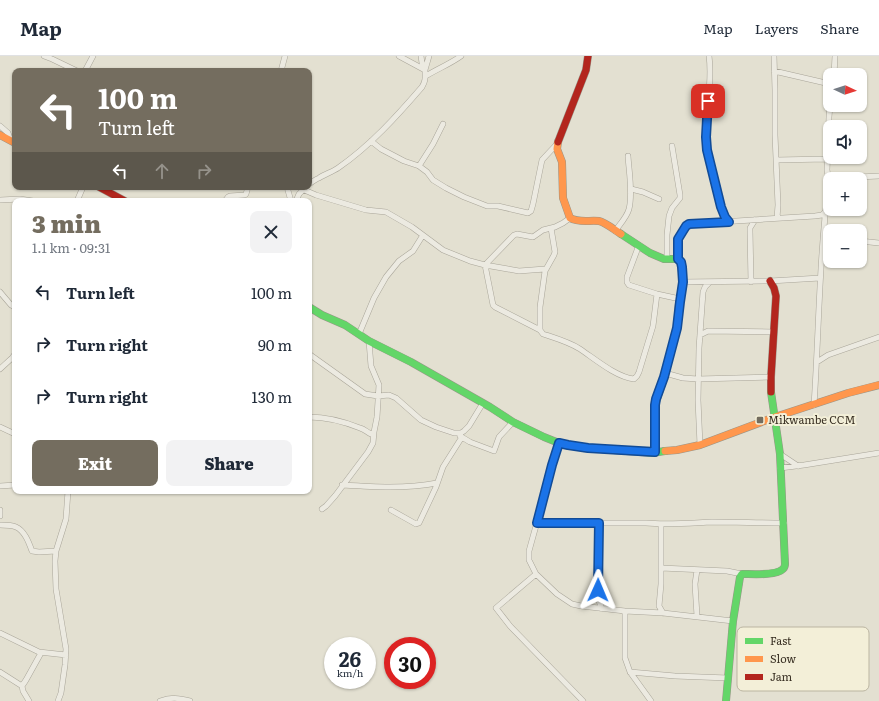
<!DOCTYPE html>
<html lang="en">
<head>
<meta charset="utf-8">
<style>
	:root { --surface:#fff; --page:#f2f2f3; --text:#1f2937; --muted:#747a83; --line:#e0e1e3; --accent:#746d5f }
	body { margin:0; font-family:Literata,serif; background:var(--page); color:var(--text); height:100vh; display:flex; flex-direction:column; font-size:15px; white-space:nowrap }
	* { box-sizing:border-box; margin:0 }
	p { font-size:13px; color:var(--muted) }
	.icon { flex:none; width:22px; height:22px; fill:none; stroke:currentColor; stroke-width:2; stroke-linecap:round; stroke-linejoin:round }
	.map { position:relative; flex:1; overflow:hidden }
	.panel { position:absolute; left:12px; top:142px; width:300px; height:296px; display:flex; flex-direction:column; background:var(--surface); border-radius:8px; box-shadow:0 1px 3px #0004 }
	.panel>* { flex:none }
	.hud { position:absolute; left:12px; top:12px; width:300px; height:122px; border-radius:8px; box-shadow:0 1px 3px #0004; background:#746d5f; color:#fff; overflow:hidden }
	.needle { width:26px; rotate:94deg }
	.tools { position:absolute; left:823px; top:12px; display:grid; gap:8px }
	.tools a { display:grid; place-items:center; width:44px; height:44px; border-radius:8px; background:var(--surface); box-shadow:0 1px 3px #0004; font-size:20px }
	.speed { position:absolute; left:324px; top:581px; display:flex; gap:8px; font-size:20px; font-weight:700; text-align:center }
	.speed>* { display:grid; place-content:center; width:52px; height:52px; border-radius:50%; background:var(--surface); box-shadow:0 1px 3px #0004; line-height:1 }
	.speed small { font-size:10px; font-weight:400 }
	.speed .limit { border:6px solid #d22; background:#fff; color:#111 }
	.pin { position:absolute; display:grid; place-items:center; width:34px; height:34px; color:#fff; margin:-17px; border-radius:8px; box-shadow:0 2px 6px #0006 }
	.me { position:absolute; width:44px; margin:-22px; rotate:1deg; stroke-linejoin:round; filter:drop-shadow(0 0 3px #0008) }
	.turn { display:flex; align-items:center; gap:14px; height:84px; padding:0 20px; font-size:18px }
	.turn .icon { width:52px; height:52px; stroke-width:2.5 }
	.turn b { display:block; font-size:28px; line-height:34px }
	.lanes { display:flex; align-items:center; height:38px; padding:0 20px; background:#0003; justify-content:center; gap:20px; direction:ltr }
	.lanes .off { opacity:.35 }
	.round { display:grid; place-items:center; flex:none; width:42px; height:42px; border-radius:8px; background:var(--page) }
	.overview { display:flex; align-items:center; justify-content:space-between; height:68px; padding:0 20px }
	h1 { font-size:24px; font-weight:800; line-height:30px; color:var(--accent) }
	.cta { display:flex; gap:8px; margin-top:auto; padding:8px 20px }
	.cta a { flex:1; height:46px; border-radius:8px; background:var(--accent); color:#fff; font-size:16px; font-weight:800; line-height:46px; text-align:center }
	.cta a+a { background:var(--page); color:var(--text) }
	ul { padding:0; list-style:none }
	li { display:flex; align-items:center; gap:12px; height:52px; padding:0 20px }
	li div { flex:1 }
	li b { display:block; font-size:15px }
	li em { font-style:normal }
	header { display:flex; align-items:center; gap:24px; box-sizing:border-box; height:56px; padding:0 20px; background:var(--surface); border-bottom:1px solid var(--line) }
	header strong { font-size:19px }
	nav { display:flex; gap:22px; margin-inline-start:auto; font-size:14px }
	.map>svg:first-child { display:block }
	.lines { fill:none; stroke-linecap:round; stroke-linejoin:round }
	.street-casing { stroke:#a9a599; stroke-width:6 }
	.fast-casing { stroke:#999589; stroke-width:8 }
	.slow-casing { stroke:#999589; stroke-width:8 }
	.jam-casing { stroke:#999589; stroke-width:8 }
	.street { stroke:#eceae1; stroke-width:5 }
	.fast { stroke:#63d668; stroke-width:7 }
	.slow { stroke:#ff974d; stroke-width:7 }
	.jam { stroke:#b3261e; stroke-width:7 }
	.route-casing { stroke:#114b97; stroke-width:10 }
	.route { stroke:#1a73e8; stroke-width:7 }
	.poi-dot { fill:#746d5f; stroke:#f3efd8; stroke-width:1.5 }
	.labels { text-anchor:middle; stroke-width:4; stroke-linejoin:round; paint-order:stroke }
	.poi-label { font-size:11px; fill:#382f22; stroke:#f3efd8; text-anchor:start }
	.key { fill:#f3efd8; stroke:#bbb5a1; stroke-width:1 }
	.key-label { font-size:11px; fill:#382f22 }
</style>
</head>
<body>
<header>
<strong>Map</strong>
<nav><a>Map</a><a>Layers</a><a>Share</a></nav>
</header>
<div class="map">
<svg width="879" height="645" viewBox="0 0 879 645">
	<rect width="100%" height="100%" fill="#e3e0d1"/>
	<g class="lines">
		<g class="street-casing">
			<path id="street" d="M44,0L52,3L77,15
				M399,0L425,14
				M421,0L422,7L425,14
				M709,0C713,27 705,56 706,83C707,100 712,116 716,132C719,144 721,156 729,166
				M774,0L775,34V79L778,149L777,162
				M85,15L93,0
				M281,15L285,0
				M774,15L830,28
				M834,19L835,0
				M426,20C437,13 450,8 461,0
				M0,70L8,77L11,85
				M371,85L381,93L404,105L419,110L427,116L433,124L446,132L464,141L487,150H498L528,157L531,155L533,148L542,104L557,88
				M776,104L827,103
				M419,110L433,88L443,68
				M835,123L837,122L879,120
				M829,126L827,114L829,61L830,49
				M309,128C312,126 316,123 319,122C325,118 332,116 338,112C370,90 397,60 422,31C426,24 425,22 425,14C426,10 428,4 429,0
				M287,131L291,145
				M302,133L316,139L366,154L386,156L412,171L443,194L470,205L485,209L519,215L545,213
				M631,133L643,136L659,143
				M0,144L20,143L33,145
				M77,145L83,131
				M225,145L228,141L230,140L245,139L246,138L248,131
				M296,145L299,138L305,132
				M551,172L555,196L554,199L545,215L540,251V274L543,278C555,282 569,286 580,293C595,303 616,321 634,323L637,320L639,316L653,270L657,238
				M615,175C620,168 627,161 629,153C633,138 629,116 628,100
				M860,185L879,187
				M639,189L627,221V226L629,229L657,238L680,243
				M667,203V179L669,160L672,152L680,142V139L672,90
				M678,203C677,188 677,178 689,168L815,160L822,159L825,156
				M683,226L770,225L820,222
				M751,226L750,175V172L755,164
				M0,236L11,249L15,251
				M540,274L495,251L493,249L485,209L514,179L517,178L533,181L543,174L555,171L563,167L570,162
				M359,278L374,242L386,221L399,205L413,195L423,179
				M700,279L708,275L774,276
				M309,298L365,338L378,340L389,339L396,342L421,364L436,371L454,377H461L464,375L469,370L483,347
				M817,306L828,299L879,281
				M0,313L12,302L15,298
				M665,317L683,322L698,323L771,321
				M814,349C819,275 819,200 829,126H830
				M309,361C325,361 345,366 360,372C364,373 367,376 371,378L374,376L377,361L379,329L371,310L369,285
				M0,371L15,378
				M460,380L470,386L494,395L499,381L513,366
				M559,387L529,495V504L536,518L557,538L572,548L581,550L625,555L663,557L733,565
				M700,389L698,344L699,292L703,236L705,231L710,226
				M780,398L798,410
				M780,412L804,409L879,397
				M342,429C374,431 405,433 437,427
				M0,430L15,429
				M322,453L326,450L335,440L368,396L373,387L374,376
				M0,454V460
				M391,454L416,468L419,467L436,431L443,411L462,381
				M537,467H646C668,469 690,467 712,466C736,466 760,467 784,467
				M599,467L598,534L599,545L602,553
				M661,468V528L659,550L663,557
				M0,469C5,469 12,469 16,471C25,475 29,487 32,495L39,496L56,495
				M661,512L727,515L742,518
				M697,514L695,528L697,560
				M536,518L496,552L510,570L583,645
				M625,555V602L630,616L651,645
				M0,577L39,596L66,599
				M0,616L22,630L23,635L29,645
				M630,616L675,620L728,622
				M22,630L26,624L41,597
				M58,645L61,637L65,609L66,593L56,533L55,505L56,495L66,463L68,435
				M160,645C171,641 179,642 190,645"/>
		</g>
		<g class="fast-casing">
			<path id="fast" d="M621,178L650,197L664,203H678L681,206L683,226L679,247L677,272L664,321L655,349V397
				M309,251L322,259L345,269L369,285L411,306L490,351L513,366L544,381L559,387L588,392L652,397L665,395
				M726,645L733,565L740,521L742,518C752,518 776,520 783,513C785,511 785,510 785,508L780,398L771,336"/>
		</g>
		<g class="slow-casing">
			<path id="slow" d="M0,79L15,87
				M558,86L557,93L562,106L563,142L570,162C579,167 589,164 599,165C605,166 616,175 621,178
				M665,395L677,394L700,389L775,361L848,337L879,329"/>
		</g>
		<g class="jam-casing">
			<path id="jam" d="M558,86L586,14L588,0
				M99,131L125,145
				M770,225L774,232L776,240L771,321V336"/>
		</g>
		<use href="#street" class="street"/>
		<use href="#fast" class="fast"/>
		<use href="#slow" class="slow"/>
		<use href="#jam" class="jam"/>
	</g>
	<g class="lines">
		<g class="route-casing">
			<path id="route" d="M598,534L599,467H537L552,409L559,387L568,389L588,392L655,396V349L656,343L664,321L677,272L680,246L683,226L682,211L681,206L678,203V183L686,170L689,168L729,166L725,161L721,151L707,94L706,81L708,45"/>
		</g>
		<use href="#route" class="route"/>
	</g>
	<rect class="poi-dot" x="756" y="360" width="8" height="8" rx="2"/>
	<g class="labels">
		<g class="poi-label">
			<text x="768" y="368">Mikwambe CCM</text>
		</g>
	</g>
	<rect x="737" y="571" width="132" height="64" rx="6" class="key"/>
	<rect x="745" y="582" width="18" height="6" fill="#63d668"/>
	<rect x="745" y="600" width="18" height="6" fill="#ff974d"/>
	<rect x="745" y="618" width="18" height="6" fill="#b3261e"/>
	<g class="key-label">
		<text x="770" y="589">Fast</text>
		<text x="770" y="607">Slow</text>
		<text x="770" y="625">Jam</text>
	</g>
</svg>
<div class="tools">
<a><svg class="needle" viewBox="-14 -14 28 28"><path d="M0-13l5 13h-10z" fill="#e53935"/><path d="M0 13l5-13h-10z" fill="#747a83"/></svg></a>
<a><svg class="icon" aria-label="sound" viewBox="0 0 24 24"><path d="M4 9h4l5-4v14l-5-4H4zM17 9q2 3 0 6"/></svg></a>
<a>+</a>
<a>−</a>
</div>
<div class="speed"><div>26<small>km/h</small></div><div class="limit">30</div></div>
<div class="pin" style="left:708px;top:45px;background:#d93025"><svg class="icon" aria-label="arrive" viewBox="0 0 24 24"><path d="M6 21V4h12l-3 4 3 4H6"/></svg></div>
<svg class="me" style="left:598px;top:534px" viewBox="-20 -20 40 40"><path d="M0-17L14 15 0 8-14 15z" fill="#1a73e8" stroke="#fff" stroke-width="4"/></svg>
<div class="hud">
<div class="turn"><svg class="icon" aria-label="left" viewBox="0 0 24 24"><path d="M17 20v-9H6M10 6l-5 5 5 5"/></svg><div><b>100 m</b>Turn left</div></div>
<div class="lanes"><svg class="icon" aria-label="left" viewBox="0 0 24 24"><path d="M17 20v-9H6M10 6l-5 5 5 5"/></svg><svg class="icon off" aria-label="ahead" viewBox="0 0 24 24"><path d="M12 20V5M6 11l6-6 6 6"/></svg><svg class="icon off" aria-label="right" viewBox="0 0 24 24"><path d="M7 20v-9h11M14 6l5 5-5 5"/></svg></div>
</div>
<section class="panel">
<div class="overview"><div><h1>3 min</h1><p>1.1 km · 09:31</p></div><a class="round"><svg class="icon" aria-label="close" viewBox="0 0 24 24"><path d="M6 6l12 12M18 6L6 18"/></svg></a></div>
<ul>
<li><svg class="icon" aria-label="left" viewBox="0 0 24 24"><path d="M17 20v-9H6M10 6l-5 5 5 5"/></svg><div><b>Turn left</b></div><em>100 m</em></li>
<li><svg class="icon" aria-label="right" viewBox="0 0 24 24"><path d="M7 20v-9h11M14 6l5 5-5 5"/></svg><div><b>Turn right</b></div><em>90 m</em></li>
<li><svg class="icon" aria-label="right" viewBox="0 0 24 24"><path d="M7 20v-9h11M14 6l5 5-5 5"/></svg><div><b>Turn right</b></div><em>130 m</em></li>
</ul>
<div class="cta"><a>Exit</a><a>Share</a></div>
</section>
</div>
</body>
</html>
